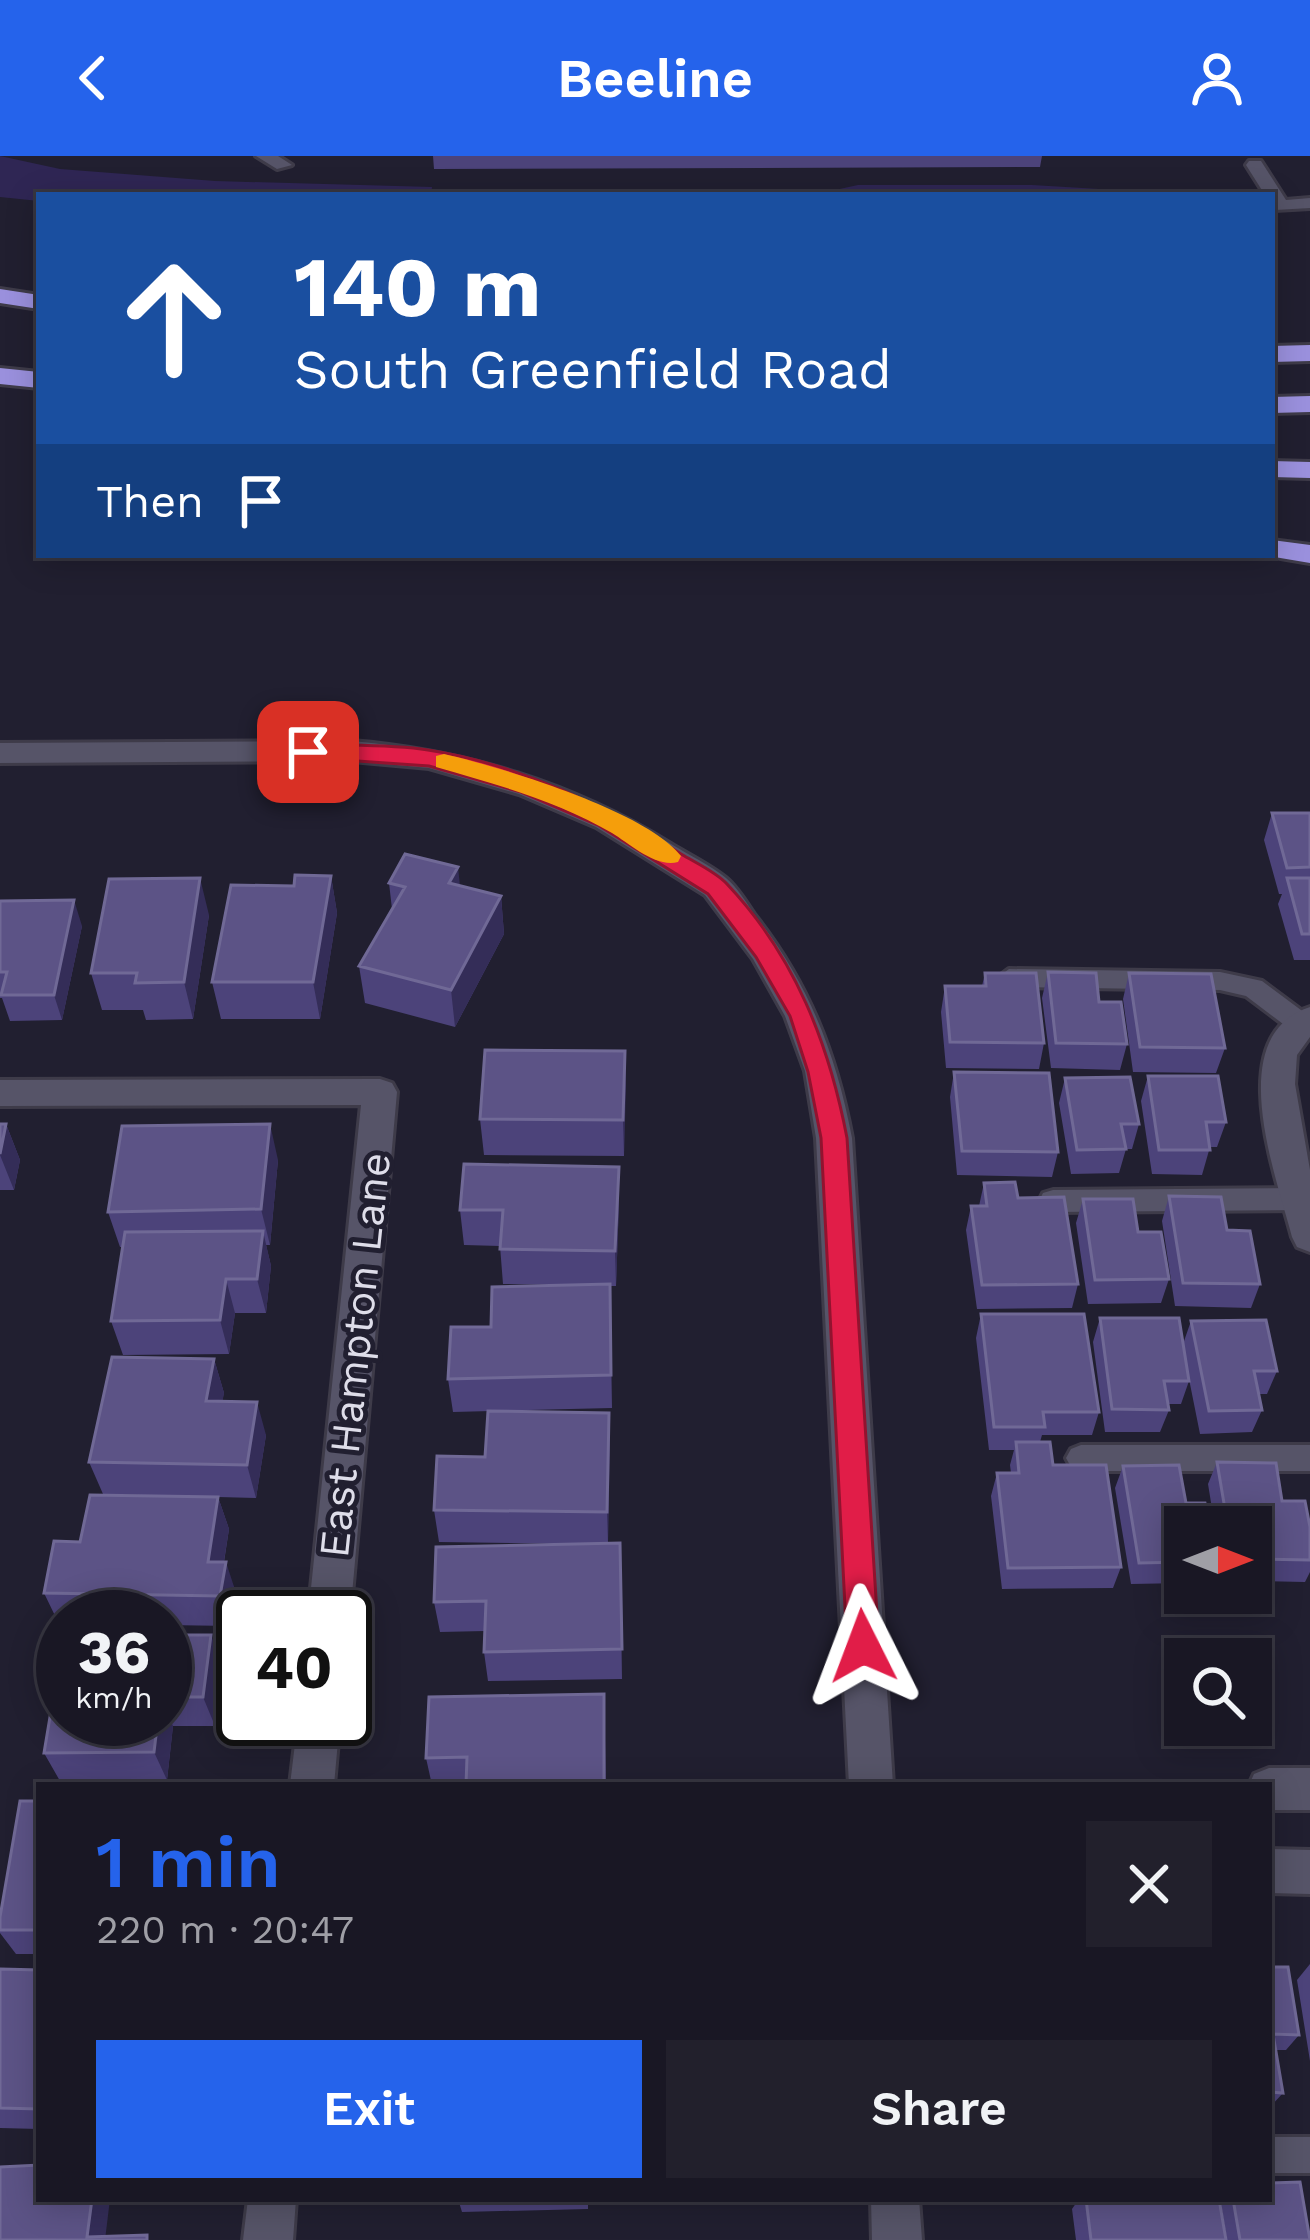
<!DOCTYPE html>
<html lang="en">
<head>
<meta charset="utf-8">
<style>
	:root { --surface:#191724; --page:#22202c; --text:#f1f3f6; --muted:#9f9fa6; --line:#373641; --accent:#2563eb }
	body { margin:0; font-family:"Work Sans",sans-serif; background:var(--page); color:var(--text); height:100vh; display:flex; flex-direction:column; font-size:45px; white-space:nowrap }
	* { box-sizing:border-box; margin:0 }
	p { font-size:39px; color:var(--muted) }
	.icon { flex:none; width:66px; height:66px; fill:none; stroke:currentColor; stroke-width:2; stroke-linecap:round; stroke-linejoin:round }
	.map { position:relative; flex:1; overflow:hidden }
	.drawer { position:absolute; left:36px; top:1626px; width:1236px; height:420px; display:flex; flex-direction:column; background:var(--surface); border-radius:0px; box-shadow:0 6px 30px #0003,0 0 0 3px var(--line) }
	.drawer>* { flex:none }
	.top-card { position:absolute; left:36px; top:36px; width:1239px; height:366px; border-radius:0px; box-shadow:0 6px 30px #0003,0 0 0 3px var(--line); background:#1a4fa0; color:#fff; overflow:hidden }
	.needle { width:78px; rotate:90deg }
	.fabs { position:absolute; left:1164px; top:1350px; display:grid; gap:24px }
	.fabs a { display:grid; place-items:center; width:108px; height:108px; border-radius:0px; background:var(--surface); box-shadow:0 6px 30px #0003,0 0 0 3px var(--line); font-size:60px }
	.speed { position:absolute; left:36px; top:1434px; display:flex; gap:24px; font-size:60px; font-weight:700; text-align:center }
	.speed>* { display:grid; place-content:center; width:156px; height:156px; border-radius:50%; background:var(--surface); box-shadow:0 6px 30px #0003,0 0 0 3px var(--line); line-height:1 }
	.speed small { font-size:30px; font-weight:400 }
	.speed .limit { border:6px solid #111; border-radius:18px; background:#fff; color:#111 }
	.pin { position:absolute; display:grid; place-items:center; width:102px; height:102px; color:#fff; margin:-51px; border-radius:24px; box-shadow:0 6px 18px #0006 }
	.me { position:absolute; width:132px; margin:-66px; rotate:357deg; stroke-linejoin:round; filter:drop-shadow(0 0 9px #0008) }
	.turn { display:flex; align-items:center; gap:42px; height:252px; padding:0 60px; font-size:54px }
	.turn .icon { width:156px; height:156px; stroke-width:2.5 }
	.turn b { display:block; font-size:84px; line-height:102px }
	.then { display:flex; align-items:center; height:114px; padding:0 60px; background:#0003; gap:24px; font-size:45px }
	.round { display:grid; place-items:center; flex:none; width:126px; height:126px; border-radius:0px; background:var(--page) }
	.head { display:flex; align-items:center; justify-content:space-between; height:204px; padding:0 60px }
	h1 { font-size:72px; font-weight:600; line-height:90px; color:var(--accent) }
	.primary-button { display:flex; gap:24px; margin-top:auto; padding:24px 60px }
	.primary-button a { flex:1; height:138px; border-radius:0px; background:var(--accent); color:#fff; font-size:48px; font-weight:600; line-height:138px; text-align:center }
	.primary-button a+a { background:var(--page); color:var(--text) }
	header { display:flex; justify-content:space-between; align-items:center; height:156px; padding:0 60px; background:var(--accent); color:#fff; font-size:54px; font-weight:600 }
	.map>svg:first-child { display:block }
	.green { fill:#2f2654 }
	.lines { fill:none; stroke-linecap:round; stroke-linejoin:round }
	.service-casing { stroke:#3e3b49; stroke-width:6 }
	.minor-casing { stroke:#3e3b49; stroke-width:6 }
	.tertiary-casing { stroke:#3e3b49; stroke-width:6 }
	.motorway-casing { stroke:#3e3b49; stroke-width:6 }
	.service { fill:#565468; fill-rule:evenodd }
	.minor { fill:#565468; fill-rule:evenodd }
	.tertiary { fill:#565468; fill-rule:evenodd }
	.motorway { fill:#9a90dd; fill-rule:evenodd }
	.wall { fill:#4c437a }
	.shaded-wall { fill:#342d58 }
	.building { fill:#5c5386; stroke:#706996; stroke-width:3 }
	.route { fill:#e11d48; stroke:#92132f; stroke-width:3 }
	.slow { fill:#f59e0b }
	.labels { text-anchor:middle; stroke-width:10; stroke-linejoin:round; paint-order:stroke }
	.street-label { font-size:42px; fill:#dedde9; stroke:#211f30 }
</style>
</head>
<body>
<header><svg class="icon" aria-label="back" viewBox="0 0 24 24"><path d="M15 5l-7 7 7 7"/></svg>Beeline<svg class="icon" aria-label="person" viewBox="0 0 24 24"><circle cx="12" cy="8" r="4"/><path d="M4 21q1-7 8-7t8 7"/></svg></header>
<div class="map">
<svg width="1310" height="2084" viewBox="0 0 1310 2084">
	<rect width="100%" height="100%" fill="#211f30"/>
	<path class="green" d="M0,0L60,13L215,25L432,31L431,39H39V45L0,41Z
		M858,29H1032L1200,39H812Z"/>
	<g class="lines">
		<g class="service-casing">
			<path id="service" d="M256,0H278L292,9L277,13Z
				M1249,5H1261L1286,44L1310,42V52L1275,54L1272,39H1265L1246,9Z
				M1009,813L1220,816L1262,825L1309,860L1310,872L1300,877L1291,874L1246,840L1220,834L1009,831L997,822Z
				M1310,1032V1054L1053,1056L1043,1053L1039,1045L1043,1037L1053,1034Z
				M1081,1289H1310V1315H1081L1071,1311L1066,1302L1071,1293Z
				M1269,1981H1310V2017H1269Z"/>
		</g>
		<g class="minor-casing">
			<path id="minor" d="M1310,851V881L1297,899L1295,928L1310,1014V1096L1297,1091L1292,1081C1276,1019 1222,879 1310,851Z
				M380,923L392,927L397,936L350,1461L345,1471V1461H308L361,949L0,950V924Z
				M298,1563H340L334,1629H290Z
				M1269,1612H1310V1654H1269V1629H1249L1254,1618Z
				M1269,1693L1310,1694V1738L1269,1737Z
				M248,2043H296L293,2084H243Z"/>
		</g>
		<g class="tertiary-casing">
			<path id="tertiary" d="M352,585C468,595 572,627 671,688C689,699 710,709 726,722C737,731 746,746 754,758C808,826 836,897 852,982L893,1629H849L816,982L805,915L785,860L753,803L705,739L596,671L519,638L429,612L352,605L0,607V587Z
				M871,2043H919L922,2084H872Z"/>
		</g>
		<g class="motorway-casing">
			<path id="motorway" d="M0,133L39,139V153L0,147Z
				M1310,189V205L1272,206V190Z
				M0,212L39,216V232L0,228Z
				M1310,240V256L1272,257V241Z
				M1272,305L1310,306V322L1272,321Z
				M1272,384L1310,389V407L1262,399H1272Z"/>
		</g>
		<use href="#service" class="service"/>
		<use href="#minor" class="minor"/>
		<use href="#tertiary" class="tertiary"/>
		<use href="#motorway" class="motorway"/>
	</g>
	<path class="wall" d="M433,0H1042L1040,11L434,13Z
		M1272,657H1310V804H1294L1278,748L1282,738H1279L1264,684Z
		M331,720L337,757L320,863H221L212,826L294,730Z
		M389,727L460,730L501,740L504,778L455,871L365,847L359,810L392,753Z
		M0,745L82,770L62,864L10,865L2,842H0Z
		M209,759L193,863L146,864L143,854H102L91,817Z
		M1048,816L1099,846L1127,888L1120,914L1051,912L1042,842Z
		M985,817L1044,887L1039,913L946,912L941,856L945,830H982Z
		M1129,817L1225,892L1216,917L1133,916L1123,843Z
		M625,895L624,1000L484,999L480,963Z
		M954,916L1058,996L1052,1021L957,1019L950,941Z
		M1148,920L1226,966L1217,991H1210L1202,1019L1152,1018L1141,945Z
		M1065,922L1139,968L1132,993H1126L1119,1017L1071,1018L1059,947Z
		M0,968H6L20,1004L14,1034H0Z
		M278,1004L270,1089H266L271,1110L266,1157H235L229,1198L123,1199L111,1165L123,1091H120L108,1056Z
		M619,1011V1046L616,1130H610L612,1252L453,1256L448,1223L491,1171L575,1129L503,1128L500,1090L464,1089L460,1054Z
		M984,1027L1018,1042L1078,1128L1072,1152L977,1153L966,1074L971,1050H979Z
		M1169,1040L1260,1128L1251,1152L1175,1150L1162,1065Z
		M1083,1043L1138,1076L1169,1123L1161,1147L1088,1148L1076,1067Z
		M981,1158L1099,1256L1092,1279H1042L1040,1286L1121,1411L1113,1432L1002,1433L991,1340L997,1317H1011L1010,1309L1014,1294H989L976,1182Z
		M1100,1162L1183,1188L1191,1165L1277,1215L1267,1238H1259L1262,1254L1252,1276L1200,1278L1186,1208L1189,1225L1181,1248H1168L1169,1254L1160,1276H1105L1093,1186Z
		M214,1203L224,1237L222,1245L266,1279L256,1342L103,1338L89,1306Z
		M609,1257L608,1387H620L622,1523L488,1525L484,1496L485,1475L440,1476L434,1446L593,1388L439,1386L434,1354L485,1301Z
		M1217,1306L1282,1345L1310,1371V1416L1305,1426L1251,1425V1371H1215L1208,1328Z
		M1123,1310L1185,1371V1427L1131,1428L1115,1332Z
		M218,1341L229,1373L224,1406L236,1437L231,1470L165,1469V1461H63V1468H59L44,1437L80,1386Z
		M165,1479L223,1508L215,1570H173L167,1624L60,1625L44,1597L165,1563Z
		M604,1538L606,1629H432L426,1602Z
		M39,1645V1798H16L0,1777V1774Z
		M1310,1808V1905L1297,1824Z
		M1269,1811L1299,1879L1286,1894H1276L1283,1937L1270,1951Z
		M0,1813L39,1814V1973L0,1972Z
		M458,2043H588V2053L462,2056Z
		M1079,2043H1219L1226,2084H1076L1072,2053Z
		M1220,2043H1269L1310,2084H1227Z"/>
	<path class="shaded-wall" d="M458,711L462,749L449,727Z
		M331,720L337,757L320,863L313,826Z
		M200,722L209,759L193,863L184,826Z
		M501,740L504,778L455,871L451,834Z
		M74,744L82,770L62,864L54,839Z
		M625,895L626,931L624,1000L623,964Z
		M6,968L20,1004L14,1034L0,999Z
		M270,968L278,1004L270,1089L261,1053Z
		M619,1011V1046L616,1130L615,1095Z
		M263,1075L271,1110L266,1157L257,1123Z
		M226,1123L235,1157L229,1198L220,1164Z
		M214,1203L224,1237L217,1278L206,1245Z
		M257,1246L266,1279L256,1342L247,1309Z
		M609,1257L610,1290L608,1388L607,1356Z
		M218,1341L229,1373L219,1436L208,1406Z
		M226,1406L236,1437L231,1470L220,1440Z
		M211,1479L223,1508L215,1570L203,1541Z
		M165,1551L173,1570L167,1624L154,1596L158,1563H165Z
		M92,2043H110L105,2084L87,2081Z"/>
	<path class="building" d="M1272,657H1310V711L1287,712Z
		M405,698L458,711L449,727L501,740L451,834L359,810L405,731L389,727Z
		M295,719L331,720L313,826H212L231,729L294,730Z
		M200,722L184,826L135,827L137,817H91L109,723Z
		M1287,722H1310V778H1302Z
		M74,744L54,839H1L7,816H0V745Z
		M1048,816L1096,817L1099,846H1121L1127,888L1056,887Z
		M985,817H1036L1044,887L950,886L945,830H986Z
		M1129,817L1211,818L1225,892L1140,891Z
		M485,894L625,895L623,964L480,963Z
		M954,916L1049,917L1058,996L962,995Z
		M1148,920H1218L1226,966H1206L1210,994H1159Z
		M1130,921L1139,968H1121L1126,993L1077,994L1065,922Z
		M0,968H6L0,998Z
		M270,968L261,1053L108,1056L122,970Z
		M464,1008L619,1011L615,1095L500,1093L503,1054H460Z
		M1015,1026L1018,1042L1064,1041L1078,1128L982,1129L971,1050H987L984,1027Z
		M1169,1040L1221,1041L1227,1074L1250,1075L1260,1128L1183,1127Z
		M1083,1043H1133L1138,1076H1161L1169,1123L1095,1124Z
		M263,1075L257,1123H226L220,1164L111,1165L125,1076Z
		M610,1128L611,1219L448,1223L451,1171H491L492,1131Z
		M981,1158H1084L1099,1256H1043L1045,1271H994Z
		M1100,1162H1179L1189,1225H1164L1169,1254L1112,1253Z
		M1266,1164L1277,1215H1254L1262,1254L1209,1255L1191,1165Z
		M112,1201L214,1203L206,1245L257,1246L247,1309L89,1306Z
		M488,1255L609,1257L607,1356L434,1354L437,1300L485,1301Z
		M1016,1286H1050L1053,1309H1106L1121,1411L1008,1412L997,1317H1019Z
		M1217,1306L1276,1307L1282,1345H1305L1310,1371V1404L1251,1403V1371H1228Z
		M1179,1309L1186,1347H1205L1210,1371H1185V1406L1139,1407L1123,1310Z
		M90,1339L218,1341L208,1406H226L220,1440L44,1437L54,1385L80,1386Z
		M620,1387L622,1493L484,1496L486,1445L434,1446L436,1391Z
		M165,1479H211L203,1541H165Z
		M63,1483V1563H158L154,1596L44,1597Z
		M604,1538V1629H466L467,1601L426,1602L429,1541Z
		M20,1645H39V1774H0V1761Z
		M1269,1811H1288L1299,1879L1273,1878L1283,1937L1269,1936Z
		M0,1813L39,1814V1953L0,1952Z
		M39,2009V2043H92L87,2081L147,2079V2084H0V2011Z
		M1300,2026L1310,2084H1240L1233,2043H1269V2027Z
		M1086,2043H1219L1226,2084H1091Z"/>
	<path class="route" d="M308,588C348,590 389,588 428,594C519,608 604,650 681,698C696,707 716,716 727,728C795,800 829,888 847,982L879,1490L874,1501L863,1505L852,1501L847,1490L821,982L808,916L790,860L756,801L708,738L598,669L521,636L429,610L300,601V590Z"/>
	<path class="slow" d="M444,598C501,611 647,655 681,700L678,706C656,712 630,688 612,677C558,645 495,628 436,611V600Z"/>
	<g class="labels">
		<g class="street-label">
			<text transform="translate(354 1199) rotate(-84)" y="15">East Hampton Lane</text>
		</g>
	</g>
</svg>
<div class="fabs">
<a><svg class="needle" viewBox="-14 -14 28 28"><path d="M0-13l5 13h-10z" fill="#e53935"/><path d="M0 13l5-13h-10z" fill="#9f9fa6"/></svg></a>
<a><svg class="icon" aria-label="search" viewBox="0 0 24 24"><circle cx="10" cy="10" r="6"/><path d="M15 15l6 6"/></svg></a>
</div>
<div class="speed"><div>36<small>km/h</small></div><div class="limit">40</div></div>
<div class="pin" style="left:308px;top:596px;background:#d93025"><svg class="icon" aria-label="arrive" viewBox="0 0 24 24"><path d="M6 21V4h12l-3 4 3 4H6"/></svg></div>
<svg class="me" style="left:863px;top:1490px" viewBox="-20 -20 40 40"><path d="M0-17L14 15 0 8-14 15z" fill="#e11d48" stroke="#fff" stroke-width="4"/></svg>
<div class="top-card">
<div class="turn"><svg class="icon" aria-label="ahead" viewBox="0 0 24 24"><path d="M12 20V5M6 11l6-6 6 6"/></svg><div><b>140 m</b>South Greenfield Road</div></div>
<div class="then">Then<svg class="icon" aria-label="arrive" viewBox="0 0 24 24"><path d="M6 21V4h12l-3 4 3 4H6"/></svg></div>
</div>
<section class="drawer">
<div class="head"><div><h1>1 min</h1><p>220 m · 20:47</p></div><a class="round"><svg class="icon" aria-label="close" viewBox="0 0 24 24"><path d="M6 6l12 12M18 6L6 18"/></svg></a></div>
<div class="primary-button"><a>Exit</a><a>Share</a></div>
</section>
</div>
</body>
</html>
